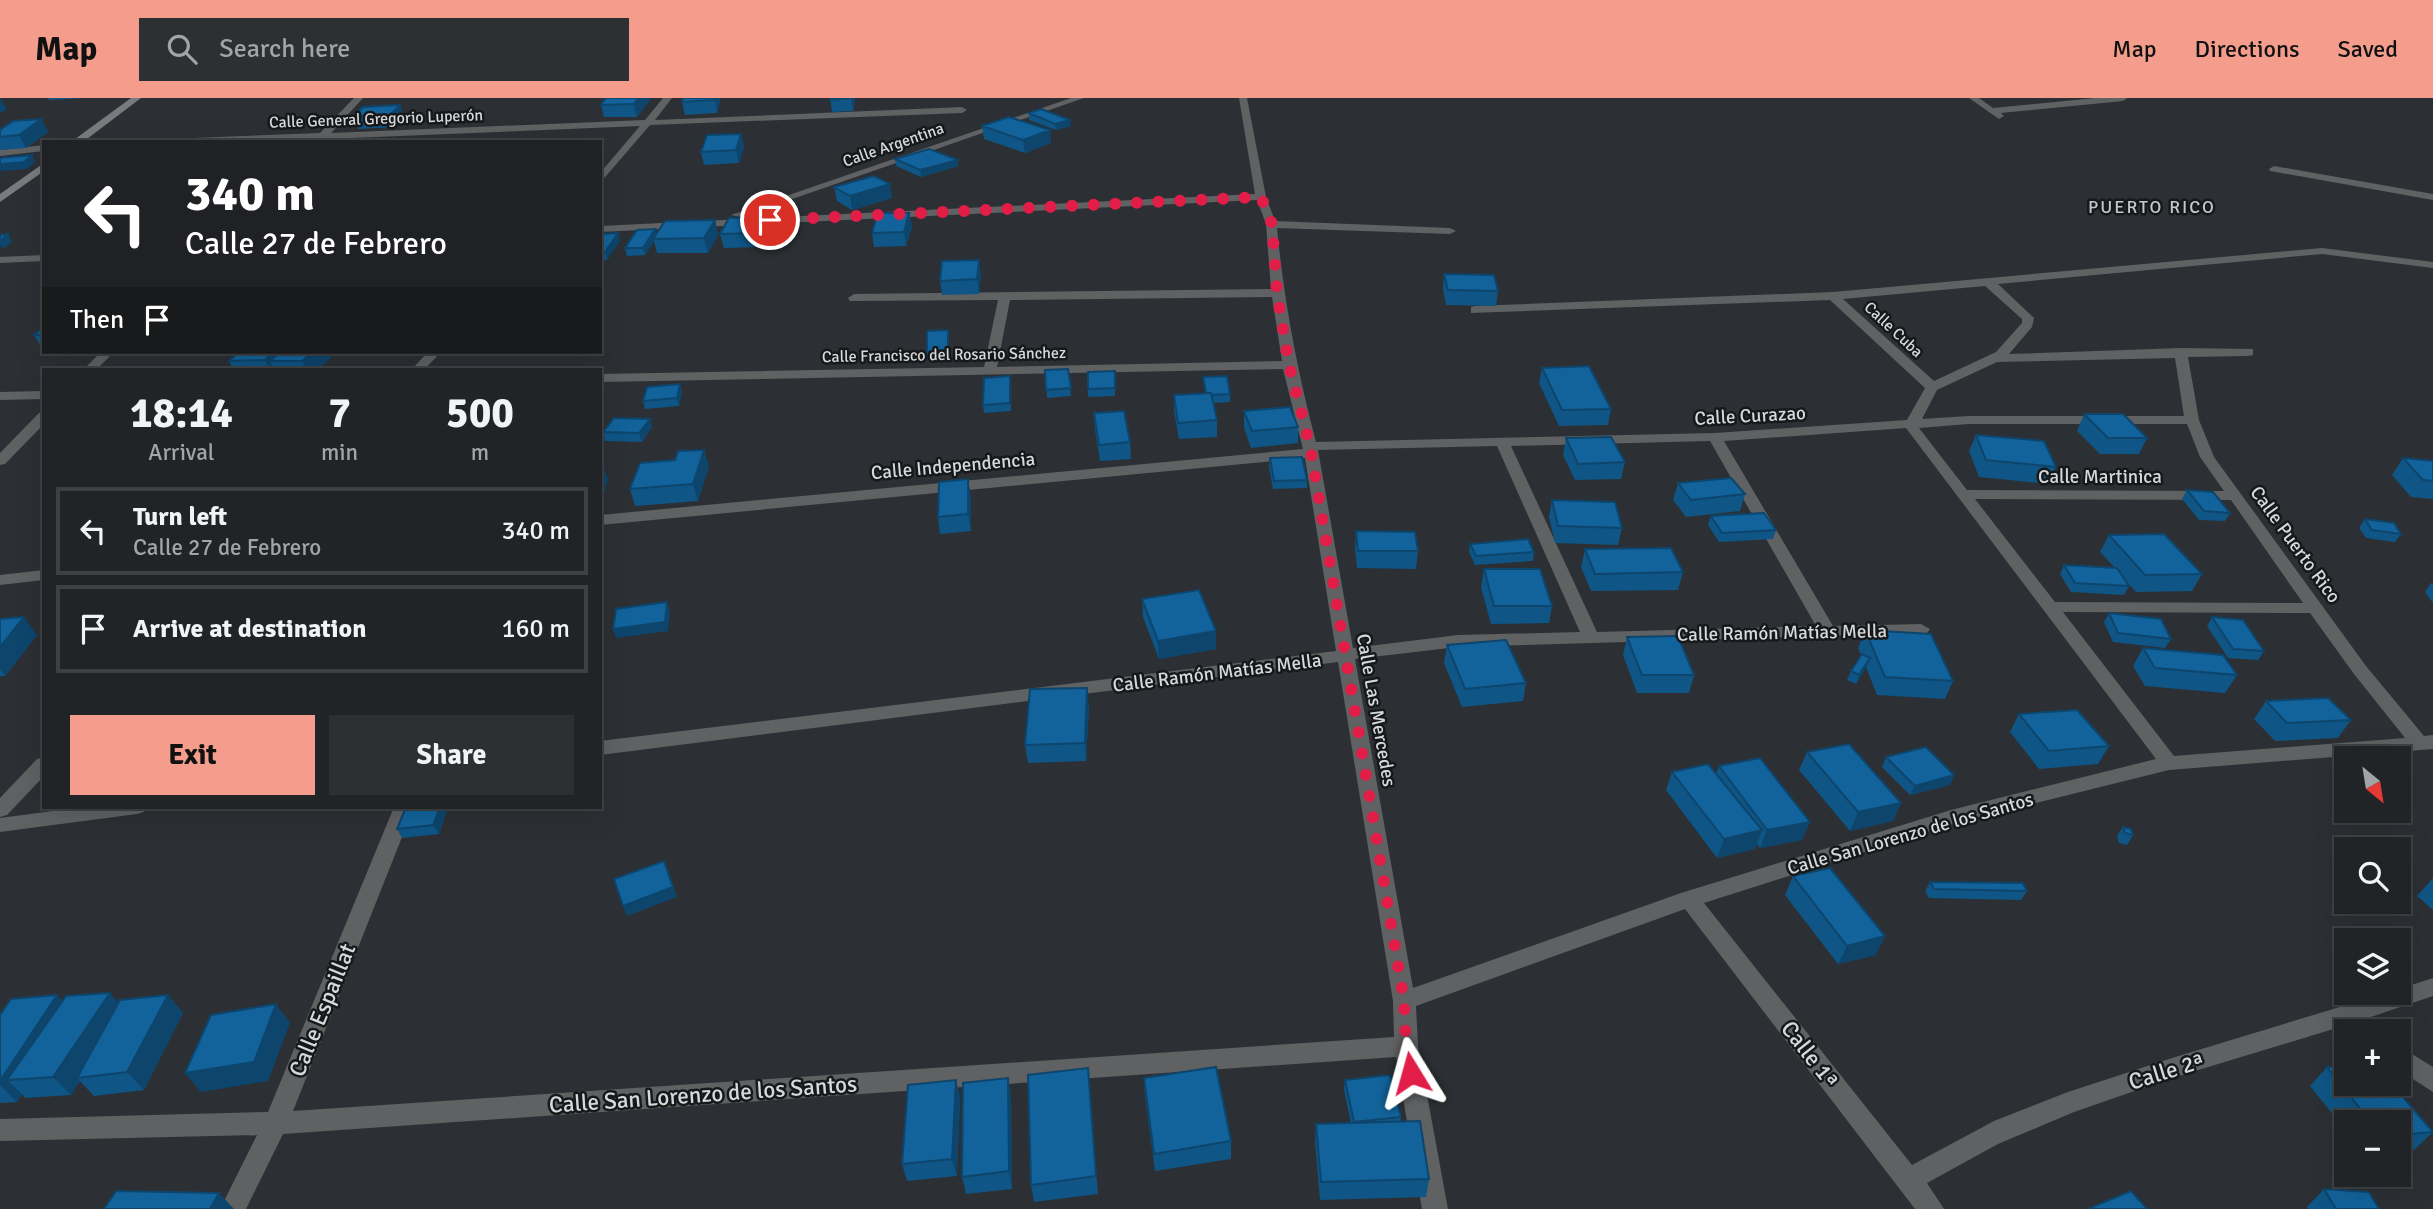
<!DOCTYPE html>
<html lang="en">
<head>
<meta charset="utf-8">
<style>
	:root { --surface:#212427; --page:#2d3033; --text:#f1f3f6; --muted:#a2a4a7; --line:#3e4144; --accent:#f49d8c }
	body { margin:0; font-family:Signika,sans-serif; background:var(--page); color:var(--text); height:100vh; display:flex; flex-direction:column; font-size:26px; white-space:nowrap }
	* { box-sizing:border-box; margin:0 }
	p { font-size:23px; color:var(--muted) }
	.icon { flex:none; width:38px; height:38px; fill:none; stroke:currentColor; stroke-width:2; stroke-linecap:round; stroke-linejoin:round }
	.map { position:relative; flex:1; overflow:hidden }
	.panel { position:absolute; left:42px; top:270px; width:560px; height:441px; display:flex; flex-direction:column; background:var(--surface); border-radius:0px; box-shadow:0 7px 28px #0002,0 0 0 2px var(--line) }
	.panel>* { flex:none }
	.banner { position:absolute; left:42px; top:42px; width:560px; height:214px; border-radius:0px; box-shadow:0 7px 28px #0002,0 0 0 2px var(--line); background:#202124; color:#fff; overflow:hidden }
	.needle { width:46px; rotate:150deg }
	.fabs { position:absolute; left:2334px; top:648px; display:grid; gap:14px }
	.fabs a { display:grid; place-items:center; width:77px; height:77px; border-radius:0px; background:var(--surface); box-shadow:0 7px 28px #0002,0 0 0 2px var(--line); font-size:35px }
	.pin { position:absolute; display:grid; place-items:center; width:60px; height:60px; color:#fff; margin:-30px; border:4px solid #fff; border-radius:50%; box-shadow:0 2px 7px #0007 }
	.me { position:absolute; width:77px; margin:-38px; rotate:352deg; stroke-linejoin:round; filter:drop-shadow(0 0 5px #0008) }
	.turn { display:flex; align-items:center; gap:24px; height:147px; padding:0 28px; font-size:32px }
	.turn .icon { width:91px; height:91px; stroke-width:2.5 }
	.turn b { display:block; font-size:49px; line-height:60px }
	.then { display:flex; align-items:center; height:66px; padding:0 28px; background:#0003; gap:14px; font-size:26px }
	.eta { display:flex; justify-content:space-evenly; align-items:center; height:119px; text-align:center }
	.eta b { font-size:42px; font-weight:800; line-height:49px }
	.primary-button { display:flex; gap:14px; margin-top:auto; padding:14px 28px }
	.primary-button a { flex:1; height:80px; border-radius:0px; background:var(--accent); color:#111; font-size:28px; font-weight:800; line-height:80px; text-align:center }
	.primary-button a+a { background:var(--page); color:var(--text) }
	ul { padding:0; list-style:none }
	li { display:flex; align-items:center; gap:21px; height:88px; margin:0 14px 10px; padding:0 14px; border:4px solid var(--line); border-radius:0px }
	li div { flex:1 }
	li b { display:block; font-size:26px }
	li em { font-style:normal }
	header { display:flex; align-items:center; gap:42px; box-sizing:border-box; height:98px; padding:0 35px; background:var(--accent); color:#111 }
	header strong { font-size:33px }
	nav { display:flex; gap:38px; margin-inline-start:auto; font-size:24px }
	.search { width:490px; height:63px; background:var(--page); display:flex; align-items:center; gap:18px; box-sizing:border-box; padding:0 24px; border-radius:0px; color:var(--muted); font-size:26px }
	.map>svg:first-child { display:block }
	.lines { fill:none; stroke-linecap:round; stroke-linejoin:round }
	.street { fill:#5f6162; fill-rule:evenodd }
	.secondary { fill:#787c7f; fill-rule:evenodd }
	.wall { fill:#0f5585 }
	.shaded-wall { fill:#0d456c }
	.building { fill:#12639b; stroke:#0d456c; stroke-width:2 }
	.route { stroke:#e11d48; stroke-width:12; stroke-dasharray:0 21.6 }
	.labels { text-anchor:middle; stroke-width:5; stroke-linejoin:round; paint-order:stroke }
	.far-street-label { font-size:16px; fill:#d6d9db; stroke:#16181a }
	.far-neighbourhood-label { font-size:18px; letter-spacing:2px; fill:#c2c8cc; stroke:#16181a }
	.street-label { font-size:19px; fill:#d6d9db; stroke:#16181a }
	.near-street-label { font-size:23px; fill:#d6d9db; stroke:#16181a }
</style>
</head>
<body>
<header>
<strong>Map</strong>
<div class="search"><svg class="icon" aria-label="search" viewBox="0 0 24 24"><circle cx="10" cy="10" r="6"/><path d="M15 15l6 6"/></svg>Search here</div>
<nav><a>Map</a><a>Directions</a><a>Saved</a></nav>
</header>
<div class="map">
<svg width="2433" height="1111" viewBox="0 0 2433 1111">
	<rect width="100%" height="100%" fill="#2c3034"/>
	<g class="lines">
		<path class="street" d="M354,0H363L331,35L645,22L663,0H672L655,22L962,9L967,12L962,15L650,27L600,85V75L640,28L326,41L323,44H314L315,41L164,44L169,41L320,35Z
			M1071,0H1084L740,119L731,117Z
			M1239,0H1247L1266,99L1275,123L1450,130L1456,133L1450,136L1277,130C1284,203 1297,272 1316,344L1715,335L1907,322L1925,290L1830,202L1471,215V209L1475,208L1833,194L2322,150L2433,164V170L2322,156L1998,186L2034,220L2032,229L2009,256L2181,250L2253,251V257L2248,258L2188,259L2199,322L2214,359L2366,568L2424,638L2433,637V651L2169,672L1959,724L1704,805L1912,1067L1994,1023L2068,994L2172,960L2389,894H2399V891L2433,880V898L2365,921L2376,933H2347L2340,929L2172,980L2074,1014L1998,1046L1927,1085L1944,1111H1915L1685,811L1416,908L1418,948L1448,1111H1422L1396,959L283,1036L246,1111H220L257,1037L0,1043V1021L268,1014L394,709H414L293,1013L1394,939L1393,903L1338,564L600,657V643L1336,553L1305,360L600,427V417L1303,351L1283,271L600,284V276L984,269L998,202L850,203L848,200L854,196L1271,191L1266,126L1257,102L600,134V128L1255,96ZM1985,188L2022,221V225L1996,254L1934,283L1843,201ZM1272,199L1282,263L997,269L1010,202ZM2175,260L2184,318H1969L1922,321L1937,292L1997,264ZM1969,326H2187L2200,359L2224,393L1967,392L1919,330ZM1906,330L2156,661L1951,712L1681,795L1413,890L1355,561L1458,549L1927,535L1930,531L1921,526L1833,528L1724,343ZM1710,343L1816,528L1597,534L1511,348ZM1497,348L1580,534L1458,537L1353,550L1318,352ZM1975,401L2231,402L2303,505L2055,504ZM2063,514L2310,515L2354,576L2405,640L2174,658Z
			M1969,0H1979L1993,10L2095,0H2127L2123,3L2001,15L2004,18L1999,21Z
			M44,47V53L0,58V52Z
			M2274,68L2433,96V102L2270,73L2269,71Z
			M44,157V163L0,165V159Z
			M101,254H114L97,271H84Z
			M428,254H441L425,271H412Z
			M44,293V301L0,302V294Z
			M44,314V326L5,366L0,367V355L39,315Z
			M44,472V482L0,487V477Z
			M44,659V678L7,717L0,719V700L37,661Z
			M83,709H147L144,714L137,716L0,734V720Z
			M2399,948L2433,969V994L2399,972Z"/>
		<path class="secondary" d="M131,0H141L83,44H71Z
			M44,65V73L0,104V96Z"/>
	</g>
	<path class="wall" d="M48,0H85L49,2Z
		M651,0L637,19H604L601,7Z
		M683,0L720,3L717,15L685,17L682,4Z
		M830,0H855L853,13L832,14Z
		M363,9L405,20L395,29L358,31L353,18Z
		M1029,15L1071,28L1056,32L1029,22Z
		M41,21L48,34L26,50L0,52V30Z
		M982,28L1050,32L1051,45L1025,55L984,41Z
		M741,36L744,49L739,65L704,67L701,54Z
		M895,61L958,62V68L921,79L896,68Z
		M834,89L892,100L852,112L837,103Z
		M909,115L912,129L906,148L874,149L872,135Z
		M715,122L718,137L708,155H657L654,143L645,157L627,158L625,150L655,131L656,137Z
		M766,133L758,149L724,150L720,136Z
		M600,138L620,142L607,162H600Z
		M981,176L979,196L942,197L940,183Z
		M1444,176L1498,193L1496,208L1446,207L1443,191Z
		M44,229V253L34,237Z
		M948,232L949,260L928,262L927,254Z
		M337,254L318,271H233L229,263Z
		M1542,270L1611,311L1608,327L1559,328L1539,285Z
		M1068,271L1071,298L1047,300L1045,272Z
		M1115,273V298L1088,299V291Z
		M1010,278L1011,313L984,315L983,307Z
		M1203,279L1230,296V304L1213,305L1217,322V339L1179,341L1174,313V297L1205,295Z
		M680,286L682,294L679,308L645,311L643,303Z
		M1244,313L1298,329V345L1251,350L1244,330Z
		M1094,315L1130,344L1131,361L1100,363L1095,332Z
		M2084,316L2147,340L2139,356H2100L2077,333Z
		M652,329L642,344L605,343L603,334Z
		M1976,337L2056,369L2049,386L1979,379L1969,353Z
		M1566,340L1625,364L1621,381L1575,382L1563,357Z
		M1270,360L1307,382V390L1273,391L1269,369Z
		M2403,360L2433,363V401L2411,399L2392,377Z
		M709,368L698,403L635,408L630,391Z
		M1678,385L1745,396L1740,413L1686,419L1673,402Z
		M2187,392L2230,415L2225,423L2199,422L2182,401Z
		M971,398V433L940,436L938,419Z
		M1552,402L1622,430L1618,447L1555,445L1549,419Z
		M1711,418L1776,432L1773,441L1719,444L1708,427Z
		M2365,421L2401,436L2395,444L2366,440L2359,430Z
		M1356,433L1418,453L1416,471L1357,470L1355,451Z
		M2109,437L2202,476L2192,493L2136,494L2126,483L2129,488L2124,497L2071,494L2060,476L2064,467L2115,470L2100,454Z
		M1470,446L1534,454L1533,463L1475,467L1469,454Z
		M1585,451L1683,474L1678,492L1591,493L1581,469Z
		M1484,471L1552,508L1549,525L1491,526L1481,489Z
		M2431,485L2433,486V505L2425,494Z
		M1142,501L1216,551L1159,561L1143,519Z
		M2109,515L2171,541L2165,550L2113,544L2104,524Z
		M2212,519L2264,553L2258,562L2228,560L2207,528Z
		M0,521L37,537L5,578H0Z
		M1865,532L1953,583L1945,601L1877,597L1866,569L1856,586L1847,582L1851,573L1861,557L1858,550Z
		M1627,539L1694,577L1689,595H1637L1623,557Z
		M1447,547L1526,585L1523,603L1462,609L1444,565Z
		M2143,550L2237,577L2225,595L2145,588L2133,568Z
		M2266,603L2351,622L2338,640L2275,643L2254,621Z
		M1089,608L1086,663L1028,665L1025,647Z
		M2019,616L2109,648L2098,666L2039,671L2010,634Z
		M1807,654L1901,705L1893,723L1850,733L1799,672Z
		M1886,659L1954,677L1950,687L1910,697L1882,669Z
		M1719,668L1802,742L1760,750L1757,746L1755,751L1717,760L1666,692L1672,674L1716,676Z
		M448,709L439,736L402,740L397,731Z
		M2123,729L2133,737L2127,747L2119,745L2117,738Z
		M1793,778L1876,857L1838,866L1785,797Z
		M2433,780V812L2417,798Z
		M1930,784L2027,793L2021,802L1929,800L1925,793Z
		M168,897L183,915L144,992L94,998L80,983L71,997L25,1000L22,996L17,1004L0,1005V917L62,903L118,905Z
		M2327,969L2433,1034L2414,1052L2399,1053V1024H2347V1034L2310,988Z
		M1088,970L1098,1096L1034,1104L1031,1087Z
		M1008,980L1011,998L1012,1091L966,1096L962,1079Z
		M1144,980L1231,1043V1061L1155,1073L1145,998Z
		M956,982L960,1000L957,1078L907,1083L902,1066Z
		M1345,982L1401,1019L1400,1024L1429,1081L1426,1099L1320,1102L1315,1044L1316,1026L1351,1025L1344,992Z
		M2324,1091L2379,1111H2308L2307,1109Z"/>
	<path class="shaded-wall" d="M0,0L7,11L0,15Z
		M638,0H651L637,19L634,6Z
		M715,0H720V3L717,15Z
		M851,0H855L853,13Z
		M400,7L405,20L395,29L390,17Z
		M41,21L48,34L26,50L19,37Z
		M1070,22L1071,28L1056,32L1055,26Z
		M1050,32L1051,45L1025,55L1023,42Z
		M741,36L744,49L739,65L736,52Z
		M32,57L35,64L27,71L0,73V66Z
		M958,62V68L921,79L920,72Z
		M890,86L892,100L852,112L850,98Z
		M909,115L912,129L906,148L904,134Z
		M763,119L766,133L758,149L755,135Z
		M715,122L718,137L708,155L704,140Z
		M655,131L657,139L653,141L654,143L645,157L643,150Z
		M618,135L620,142L607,162L605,154Z
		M8,136L12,144L3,151L0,147V143Z
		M979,162L981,176L979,196L977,181Z
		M273,254H296L270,263L274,271H270L265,262Z
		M312,254H337L318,271H306L302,263Z
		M680,286L682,294L679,308L677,300Z
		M650,321L652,329L642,344L639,335Z
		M704,352L709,368L698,403L693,386Z
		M602,365L608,381L600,411V372Z
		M968,381L971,398V433L968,416Z
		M667,504L670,513L668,533L616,540L613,531Z
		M24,519L37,537L5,578L0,571V549Z
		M1216,533V551L1159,561L1158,543Z
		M1870,560L1866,569L1856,586L1859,577Z
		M1087,590L1089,608L1086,663L1085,645Z
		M1954,677L1950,687L1910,697L1915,688Z
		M1901,705L1893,723L1850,733L1858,714Z
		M440,709H448L439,736L433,727Z
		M1810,724L1802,742L1760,750L1767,732Z
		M1762,732L1755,751L1717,760L1724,741Z
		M664,763L677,799L627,818L623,808Z
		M1885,838L1876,857L1838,866L1847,848Z
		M110,895L126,913L77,980L80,983L71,997L53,979Z
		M57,897L74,915L7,982L22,996L17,1004L0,987V983Z
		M168,897L183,915L144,992L127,974Z
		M276,906L290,925L268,983L201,994L185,975Z
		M1008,980L1011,998L1012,1091L1009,1073Z
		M956,982L960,1000L957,1078L952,1061Z
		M219,1095L234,1111H210Z"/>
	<path class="building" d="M606,0H638L634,6L601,7Z
		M683,0H715L714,2L682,4Z
		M830,0H851L830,2Z
		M400,7L390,17L353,18L363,9Z
		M1041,11L1070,22L1055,26L1029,15Z
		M1009,19L1050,32L1023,42L982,28Z
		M41,21L19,37L0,39V32L13,23Z
		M741,36L736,52L701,54L707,37Z
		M929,51L958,62L920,72L895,61Z
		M32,57L24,64L0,66V60Z
		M874,78L890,86L850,98L834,89Z
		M878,115H909L904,134L872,135Z
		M763,119L755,135L720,136L729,120Z
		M715,122L704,140L653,141L665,123Z
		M655,131L643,150H625L637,132Z
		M618,135L605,154H600V138L602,136Z
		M8,136L0,143V137Z
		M979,162L977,181L940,183L942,163Z
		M1444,176L1494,177L1498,193L1448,192Z
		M44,229V237H34Z
		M948,232V252L927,254V233Z
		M239,254H273L265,262L229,263Z
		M281,254H312L302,263H270Z
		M1589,268L1611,311L1562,312L1542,270Z
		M1068,271L1071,290L1046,292L1045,272Z
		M1115,273V290L1088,291V274Z
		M1010,278V305L983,307L984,280Z
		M1227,278L1230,296L1212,297L1211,295H1206L1203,279Z
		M680,286L677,300L643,303L647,289Z
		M1211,295L1217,322L1178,325L1174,297Z
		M1290,309L1298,329L1252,333L1244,313Z
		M1124,313L1130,344L1099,347L1094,315Z
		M2084,316H2123L2147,340H2108Z
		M614,320L650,321L639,335L603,334Z
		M1976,337L2044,343L2056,369L1986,362Z
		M1611,339L1625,364L1578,366L1566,340Z
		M704,352L693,386L630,391L640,365L675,362L678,353Z
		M1302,359L1307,382L1274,383L1270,360Z
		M2403,360L2433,363V383L2423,382Z
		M1731,380L1745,396L1691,402L1678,385Z
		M968,381V416L938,419L939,384Z
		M2187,392L2213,394L2230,415L2204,413Z
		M1552,402L1615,404L1622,430L1558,428Z
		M1764,415L1776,432L1722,435L1711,418Z
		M2365,421L2394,425L2401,436L2372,432Z
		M1356,433L1415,434L1418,453H1358Z
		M2164,436L2202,476L2145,477L2109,437Z
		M1528,441L1534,454L1476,458L1470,446Z
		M1671,450L1683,474L1595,476L1585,451Z
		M2064,467L2117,470L2129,488L2075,485Z
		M1484,471H1540L1552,508H1494Z
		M1199,492L1216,533L1158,543L1142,501Z
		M667,504L665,524L613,531L616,511Z
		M2109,515L2161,521L2171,541L2118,535Z
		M24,519L0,549V521Z
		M2212,519L2243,522L2264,553L2233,551Z
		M1865,532L1931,536L1953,583L1885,579Z
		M1678,538L1694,577H1642L1627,539Z
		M1506,542L1526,585L1465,591L1447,547Z
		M2143,550L2223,557L2237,577L2155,570Z
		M1862,556L1870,560L1859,577L1851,573Z
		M1087,590L1085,645L1025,647L1030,591Z
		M2328,600L2351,622L2287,625L2266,603Z
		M2077,612L2109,648L2049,653L2019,616Z
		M1849,646L1901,705L1858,714L1807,654Z
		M1926,649L1954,677L1915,688L1886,659Z
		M1760,660L1810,724L1767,732L1719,668Z
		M1708,666L1762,732L1724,741L1672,674Z
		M406,709H440L433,727L397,731Z
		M2123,729L2131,731L2133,737L2125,735Z
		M664,763L673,789L623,808L614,781Z
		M1830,770L1885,838L1847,848L1793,778Z
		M1930,784L2023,785L2027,793L1934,791Z
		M110,895L53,979L7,982L66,898Z
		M57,897L0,983V917L11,901Z
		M168,897L127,974L77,980L120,902Z
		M276,906L254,964L185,975L211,917Z
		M2347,968V985H2391L2433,1034L2399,1037V1024H2371L2327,969Z
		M1216,969L1231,1043L1154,1056L1144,980Z
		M1088,970L1096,1078L1031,1087L1028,977Z
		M1390,977L1401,1019L1354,1024L1345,982Z
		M1008,980L1009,1073L962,1079L963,985Z
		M956,982L952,1061L902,1066L908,987Z
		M1420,1023L1429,1081L1321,1084L1316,1026Z
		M2324,1091L2369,1094L2379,1111H2336Z
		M116,1093L219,1095L210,1111H104Z
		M2131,1093L2147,1111H2091L2090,1110Z"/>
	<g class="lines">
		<path class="route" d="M770,122L1261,99L1272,126L1277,195L1289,267L1310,348L1404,903L1406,948L1411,975"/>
	</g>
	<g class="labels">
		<g class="far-street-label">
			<text transform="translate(376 20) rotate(-2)" y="6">Calle General Gregorio Luperón</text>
			<text transform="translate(893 46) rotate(-19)" y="6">Calle Argentina</text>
			<text transform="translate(1894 231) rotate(43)" y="6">Calle Cuba</text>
			<text transform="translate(944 256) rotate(-1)" y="6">Calle Francisco del Rosario Sánchez</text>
		</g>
		<g class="far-neighbourhood-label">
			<text x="2152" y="115">PUERTO RICO</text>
		</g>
		<g class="street-label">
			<text transform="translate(1750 317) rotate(-3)" y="7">Calle Curazao</text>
			<text transform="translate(953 367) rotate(-5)" y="7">Calle Independencia</text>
			<text x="2100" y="385">Calle Martinica</text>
			<text transform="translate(2296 446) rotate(54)" y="7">Calle Puerto Rico</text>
			<text transform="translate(1782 534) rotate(-1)" y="7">Calle Ramón Matías Mella</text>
			<text transform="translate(1217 574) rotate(-7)" y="7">Calle Ramón Matías Mella</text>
			<text transform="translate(1377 612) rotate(80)" y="7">Calle Las Mercedes</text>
			<text transform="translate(1910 735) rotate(-16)" y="7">Calle San Lorenzo de los Santos</text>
		</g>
		<g class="near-street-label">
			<text transform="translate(322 912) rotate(-68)" y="8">Calle Espaillat</text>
			<text transform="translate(1810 956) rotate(52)" y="8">Calle 1ª</text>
			<text transform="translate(2166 973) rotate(-17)" y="8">Calle 2ª</text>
			<text transform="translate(703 996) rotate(-4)" y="8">Calle San Lorenzo de los Santos</text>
		</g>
	</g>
</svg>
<div class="fabs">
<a><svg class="needle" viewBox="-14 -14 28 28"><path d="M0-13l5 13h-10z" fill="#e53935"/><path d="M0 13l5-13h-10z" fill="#a2a4a7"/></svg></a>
<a><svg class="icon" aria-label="search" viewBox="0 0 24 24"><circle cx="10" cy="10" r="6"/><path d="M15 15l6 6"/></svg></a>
<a><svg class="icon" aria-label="layers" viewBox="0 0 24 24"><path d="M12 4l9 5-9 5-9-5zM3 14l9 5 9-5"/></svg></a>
<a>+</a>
<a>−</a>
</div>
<div class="pin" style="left:770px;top:122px;background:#d93025"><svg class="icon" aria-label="arrive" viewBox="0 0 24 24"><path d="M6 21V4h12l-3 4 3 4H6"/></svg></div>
<svg class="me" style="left:1411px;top:975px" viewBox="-20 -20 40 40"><path d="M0-17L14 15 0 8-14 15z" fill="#e11d48" stroke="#fff" stroke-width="4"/></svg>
<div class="banner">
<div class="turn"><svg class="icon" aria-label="left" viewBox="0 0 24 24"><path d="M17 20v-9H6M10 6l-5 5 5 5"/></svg><div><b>340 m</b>Calle 27 de Febrero</div></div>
<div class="then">Then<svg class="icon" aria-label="arrive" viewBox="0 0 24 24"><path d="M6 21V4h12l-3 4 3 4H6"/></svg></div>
</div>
<section class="panel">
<div class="eta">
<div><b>18:14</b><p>Arrival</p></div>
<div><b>7</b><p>min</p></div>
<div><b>500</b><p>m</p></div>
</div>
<ul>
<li><svg class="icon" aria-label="left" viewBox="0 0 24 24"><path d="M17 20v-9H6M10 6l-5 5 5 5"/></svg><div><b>Turn left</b><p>Calle 27 de Febrero</p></div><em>340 m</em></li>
<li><svg class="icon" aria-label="arrive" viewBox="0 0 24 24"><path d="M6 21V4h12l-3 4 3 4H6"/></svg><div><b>Arrive at destination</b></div><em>160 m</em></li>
</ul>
<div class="primary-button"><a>Exit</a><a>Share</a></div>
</section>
</div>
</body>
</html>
